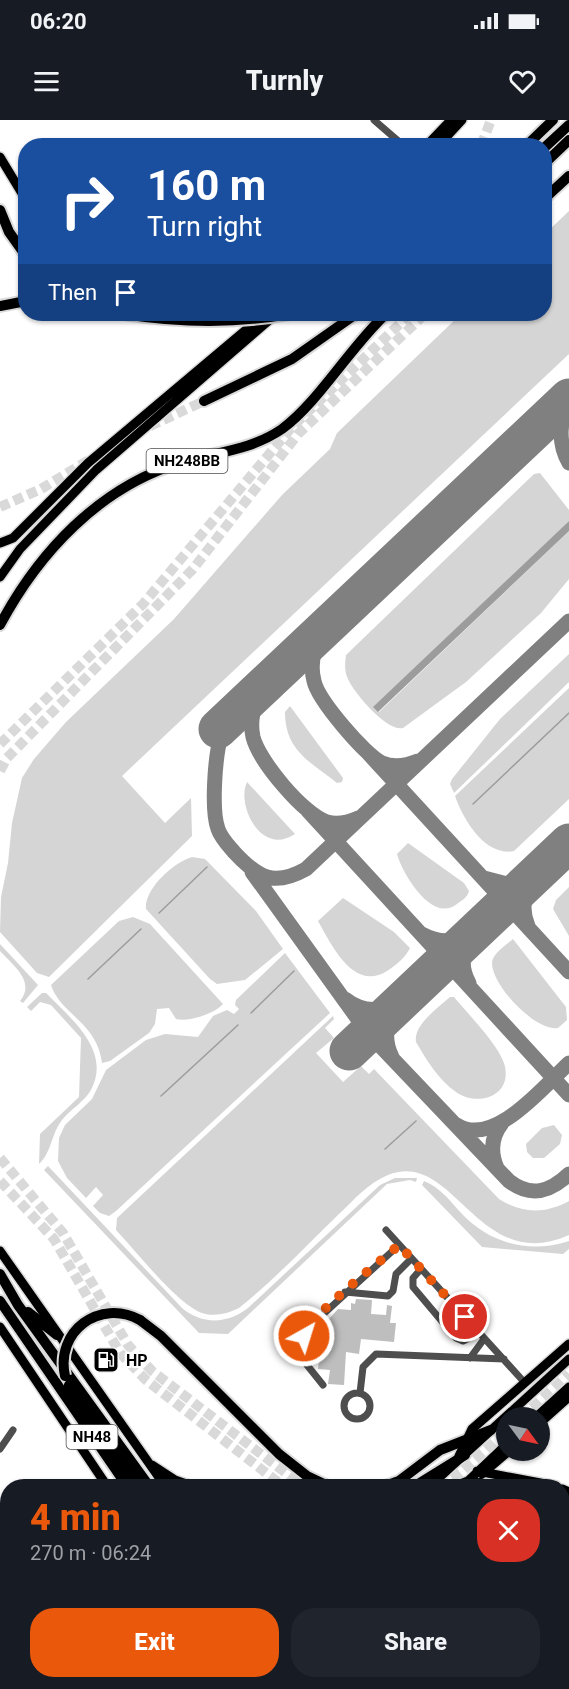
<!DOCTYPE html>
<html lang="en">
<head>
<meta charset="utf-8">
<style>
	:root { --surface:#171b24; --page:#20242c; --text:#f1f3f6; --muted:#9ea1a6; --accent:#ea580c }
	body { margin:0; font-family:Roboto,sans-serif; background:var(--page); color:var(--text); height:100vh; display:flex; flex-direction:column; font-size:22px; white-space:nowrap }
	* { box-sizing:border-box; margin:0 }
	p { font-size:20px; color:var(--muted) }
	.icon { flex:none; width:33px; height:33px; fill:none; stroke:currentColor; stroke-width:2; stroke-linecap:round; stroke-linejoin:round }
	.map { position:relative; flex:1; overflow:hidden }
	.details { position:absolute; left:0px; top:1359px; width:570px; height:210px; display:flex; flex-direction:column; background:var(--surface); border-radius:24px 24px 0 0; box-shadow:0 2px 4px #0004 }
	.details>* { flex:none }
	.banner { position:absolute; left:18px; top:18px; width:534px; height:183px; border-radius:24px; box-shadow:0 2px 4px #0004; background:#1a4fa0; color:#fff; overflow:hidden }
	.needle { width:39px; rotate:123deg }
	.controls { position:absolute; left:496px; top:1287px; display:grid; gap:12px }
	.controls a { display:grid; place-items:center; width:54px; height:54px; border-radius:50%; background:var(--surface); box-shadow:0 2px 4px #0004; font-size:30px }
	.pin { position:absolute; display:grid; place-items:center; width:51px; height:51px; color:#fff; margin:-26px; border:3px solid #fff; border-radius:50%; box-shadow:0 2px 6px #0007 }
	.me { position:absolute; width:66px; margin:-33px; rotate:39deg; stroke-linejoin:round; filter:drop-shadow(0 0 4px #0008) }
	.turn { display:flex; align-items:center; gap:21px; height:126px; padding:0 30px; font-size:27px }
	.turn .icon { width:78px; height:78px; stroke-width:2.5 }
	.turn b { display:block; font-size:42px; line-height:51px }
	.then { display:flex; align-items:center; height:57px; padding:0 30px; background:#0003; gap:12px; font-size:22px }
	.round { display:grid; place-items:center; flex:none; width:63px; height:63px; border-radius:24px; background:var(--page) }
	.headline { display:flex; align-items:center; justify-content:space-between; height:102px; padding:0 30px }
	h1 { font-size:36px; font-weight:800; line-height:45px; color:var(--accent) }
	.button { display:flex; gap:12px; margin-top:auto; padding:12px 30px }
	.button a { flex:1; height:69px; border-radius:24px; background:var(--accent); color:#fff; font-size:24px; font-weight:800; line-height:69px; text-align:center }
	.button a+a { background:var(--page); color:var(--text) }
	.status { display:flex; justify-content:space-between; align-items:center; height:42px; padding:0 30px; background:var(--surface); direction:ltr }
	.status svg { height:16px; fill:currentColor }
	header { display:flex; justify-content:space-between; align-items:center; height:78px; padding:0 30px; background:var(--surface); font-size:27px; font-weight:800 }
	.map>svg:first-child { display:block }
	.green { fill:#d5d5d5 }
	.water { fill:#9c9c9c }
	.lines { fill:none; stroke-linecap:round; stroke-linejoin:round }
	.stream { stroke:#9c9c9c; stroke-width:1.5 }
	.taxiway { stroke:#808080; stroke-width:15 }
	.runway { stroke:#808080; stroke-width:39 }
	.building { fill:#bebebe }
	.highway-tunnel { stroke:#d9d9d9; stroke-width:10; stroke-dasharray:10 5; stroke-linecap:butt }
	.major-casing { stroke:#dbdbdb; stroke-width:12 }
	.highway-casing { stroke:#dbdbdb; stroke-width:14 }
	.minor { stroke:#4e4e4e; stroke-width:7 }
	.major { stroke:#000; stroke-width:9 }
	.highway { stroke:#000; stroke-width:10 }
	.highway-bridge-casing { stroke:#dbdbdb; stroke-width:14; stroke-linecap:butt }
	.highway-bridge { stroke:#000; stroke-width:10 }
	.route { stroke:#ea580c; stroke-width:10; stroke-dasharray:0 18 }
	.labels { text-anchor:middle; stroke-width:4.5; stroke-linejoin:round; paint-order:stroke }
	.shield { fill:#fff; stroke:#4c4c4c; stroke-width:1.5 }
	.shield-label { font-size:15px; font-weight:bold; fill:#000 }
	.poi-label { font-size:16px; font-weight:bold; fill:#000; stroke:#fff; text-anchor:start }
</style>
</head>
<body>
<div class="status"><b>06:20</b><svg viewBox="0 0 49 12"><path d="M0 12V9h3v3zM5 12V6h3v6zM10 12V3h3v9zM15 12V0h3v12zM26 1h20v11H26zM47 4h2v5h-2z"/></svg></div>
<header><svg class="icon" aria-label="menu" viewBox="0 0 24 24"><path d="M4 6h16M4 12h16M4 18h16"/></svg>Turnly<svg class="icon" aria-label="heart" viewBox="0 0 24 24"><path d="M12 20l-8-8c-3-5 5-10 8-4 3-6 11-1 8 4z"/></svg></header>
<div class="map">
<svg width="569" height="1569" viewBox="0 0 569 1569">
	<rect width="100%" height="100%" fill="#fff"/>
	<path class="green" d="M569,91V234L122,656L165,703L191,678L192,716L49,857L37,853L0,812L1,777L8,743L12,703L22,658L34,639L66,602L174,499L282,375L330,329L337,313L461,194H544L545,114Z
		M540,353L569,390V401L374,587L379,592L569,411V459L541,493L466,562L403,608C387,612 354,573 348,559C344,551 345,543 346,535L534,354Z
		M569,534V562L454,673L450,664L452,659L500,599Z
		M569,568V679L514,731C485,737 463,699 455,676Z
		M290,586L343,658L342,662L337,663C309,641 285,630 285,592Z
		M247,662L295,714C261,737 236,685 247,662Z
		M408,723L464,763L469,771C467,778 462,780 457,784C432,804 402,753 397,734Z
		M192,737L205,739L256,791L283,829L245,860L217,864L210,859L146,789C144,769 174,742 192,737Z
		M569,767V816L553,789L556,780Z
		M343,778L394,812L410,828C406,837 396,845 387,851C354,872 332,826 318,801Z
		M133,797L150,804L223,884C214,894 189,902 176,899L169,888L157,889L155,904L149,913L110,941L102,943C97,902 60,894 51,865L119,801Z
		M513,819L566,887L567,900L558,908C536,912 492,866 492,843C492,834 506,825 513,819Z
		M0,824L38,865L23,883L20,881C36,862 13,845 0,831Z
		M285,833L330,893L116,1091L109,1096L100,1093L93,1086L103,1075L96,1067L86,1078L67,1058L58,1041L59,1018L65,1005L92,979L106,950L146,920L165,914L198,917L213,896L227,890L234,894L239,889L235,885L236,880Z
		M42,873H46C70,898 112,930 91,970C84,982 71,989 62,1000C51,1014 52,1032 39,1044L40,1014L79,977L81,918L51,885L40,882L31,891L27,887Z
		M450,877H454C468,894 497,923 504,943C514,975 479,988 456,972C438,959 427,941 416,922C413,905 439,887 450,877Z
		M333,896L334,899L325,908L334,918L316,933L343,962L361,946L369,954L374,949L499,1079C522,1094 545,1094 569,1081V1115C478,1156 454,1028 388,1055C368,1063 354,1080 339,1094C306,1126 274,1160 239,1188C227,1194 214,1197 202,1193C177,1184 136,1131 116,1110L117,1098Z
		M554,1005L562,1015L560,1024L544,1038H533L527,1032L526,1024L542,1008Z
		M48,1046L182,1188C202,1205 228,1204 248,1188L380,1065L395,1058H417L416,1062L410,1060L387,1064L228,1214L199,1213L44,1050Z
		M424,1061C440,1067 451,1082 462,1094C491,1124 530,1134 569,1121V1129L563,1134L482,1127L422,1065Z"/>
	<path class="water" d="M569,401V411L378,592L373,587Z"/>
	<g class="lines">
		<path class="stream" d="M473,684L569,593
			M159,793L207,747
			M88,859L141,809
			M251,893L294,851
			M161,976L238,905
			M385,1029L416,1001"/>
		<path class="taxiway" d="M569,282C559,301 558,324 569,343
			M325,508C315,525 309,542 314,561C318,580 365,635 382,643C394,648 406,646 418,641
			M261,568C255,584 249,599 253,617C259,641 303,694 327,702C338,705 349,702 358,698
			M232,596C228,602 223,609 221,616C215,636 211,690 218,709C221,718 228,725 234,732C258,758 274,767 306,749L569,501
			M368,633L569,852
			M308,691L569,975
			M252,752L368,913L509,1061C531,1078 550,1072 569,1054
			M484,758L507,764L535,755
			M528,806C520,788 524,772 535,756
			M422,814C440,824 457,823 475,812
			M469,863C458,843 464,828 476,811
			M345,879C364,894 384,892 403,880
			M392,937C382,917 387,901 399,884
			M457,1005C494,1028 543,967 569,943
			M497,1048C490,1032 491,1017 502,1003"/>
		<path class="runway" d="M218,609L569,278
			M349,931L569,723"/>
	</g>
	<path class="building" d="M356,1179L372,1180L371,1194L386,1195L387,1185L392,1186L390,1203H396L394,1222L361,1219L359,1234L346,1232L344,1265L328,1264L330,1250L318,1249L319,1239L309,1238V1223H312V1217L317,1218L318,1206L328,1200L338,1189L351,1190V1183L355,1184Z"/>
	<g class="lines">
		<path class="highway-tunnel" d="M481,26L491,0
			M110,327L133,314L204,281
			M0,387L41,369L89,340
			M0,624L143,484L292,307L410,194
			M0,651L7,638L193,449L298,314L425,194
			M0,1038L63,1113L128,1225L152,1251L303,1366
			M0,1061L54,1119L120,1233L146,1260L283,1366
			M521,1298L569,1254
			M439,1366L460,1353L507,1311"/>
		<g class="major-casing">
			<path id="major" d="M426,26L451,0
				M438,26L462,0
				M0,37L26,80
				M0,423L13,418L88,343L260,198
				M0,457L20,429L96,350L275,195
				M0,1131L165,1366
				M0,1207L107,1366
				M535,1298L569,1267
				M540,1303L569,1277
				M459,1336L472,1309L569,1224
				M152,1345L175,1360L192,1366
				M477,1351L556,1366
				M482,1354L510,1330
				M473,1362L503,1366
				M430,1366L569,1239
				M455,1366L468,1361L507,1324
				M562,1369L569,1372
				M562,1381L569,1385
				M235,1562L239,1569
				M291,1562L304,1568"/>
		</g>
		<g class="highway-casing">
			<path id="highway" d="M526,26L553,0
				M544,28L569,5
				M544,44L569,20
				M544,79L569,56
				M0,90L9,112L26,136
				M0,186L26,181
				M204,281L292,239L356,194
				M0,505C39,432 99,368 179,343C214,332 250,331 282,309C318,283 351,226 386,194
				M0,1154L18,1185L149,1366
				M0,1181L127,1366
				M28,1192L57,1215
				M140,1200L161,1216L279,1334L307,1356L328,1366
				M69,1265L83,1289L138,1366
				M385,1366L399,1361L440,1330L491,1310
				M415,1366L465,1335
				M468,1366L480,1363
				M249,1562L252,1569
				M268,1562L271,1569
				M330,1569L332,1562"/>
		</g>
		<path class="minor" d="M374,0L404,26
			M386,1110L525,1263
			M421,1149L413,1158V1167L456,1218L463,1221L479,1213
			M345,1172L388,1176L393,1171L396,1154L411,1139
			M470,1238L484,1219
			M323,1265L303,1240L304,1216L308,1208L399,1125
			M344 1286a13 13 0 1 1 26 0a13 13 0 1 1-26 0Z
			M360,1273L363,1247L376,1234L504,1239
			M0,1329L13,1310
			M0,1416L3,1437L8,1448
			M0,1503L8,1504
			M120,1562L128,1569
			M12,1569L13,1562
			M80,1569L83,1562"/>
		<use href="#major" class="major"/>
		<use href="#highway" class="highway"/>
		<g class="highway-bridge-casing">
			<path id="highway-bridge" d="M124,194C181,203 233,204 289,194
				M65,1256C55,1211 100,1178 140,1200"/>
		</g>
		<use href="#highway-bridge" class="highway-bridge"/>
	</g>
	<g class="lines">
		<path class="route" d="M304,1216C310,1195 380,1142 399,1125L465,1197"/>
	</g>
	<defs>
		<g id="fuel-square" transform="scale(1.35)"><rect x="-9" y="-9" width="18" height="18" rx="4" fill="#000" stroke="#fff"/><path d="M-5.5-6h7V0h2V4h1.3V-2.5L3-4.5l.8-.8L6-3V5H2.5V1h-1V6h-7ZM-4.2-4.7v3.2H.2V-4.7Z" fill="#fff"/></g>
	</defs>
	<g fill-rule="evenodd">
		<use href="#fuel-square" x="106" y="1240"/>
	</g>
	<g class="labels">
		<g class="shield">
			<rect x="146.5" y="329" width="81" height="24" rx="4.5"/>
			<rect x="66.5" y="1305" width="51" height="24" rx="4.5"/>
		</g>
		<g class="shield-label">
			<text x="187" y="346">NH248BB</text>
			<text x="92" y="1322">NH48</text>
		</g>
		<g class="poi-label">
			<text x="126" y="1246">HP</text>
		</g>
	</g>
</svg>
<div class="controls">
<a><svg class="needle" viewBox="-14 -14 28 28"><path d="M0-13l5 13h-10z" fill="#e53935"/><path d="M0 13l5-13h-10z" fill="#9ea1a6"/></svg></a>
</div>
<div class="pin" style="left:465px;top:1197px;background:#d93025"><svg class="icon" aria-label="arrive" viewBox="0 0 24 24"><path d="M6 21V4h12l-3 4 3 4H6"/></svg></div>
<svg class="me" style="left:304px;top:1216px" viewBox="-20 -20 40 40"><circle r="17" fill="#ea580c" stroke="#fff" stroke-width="3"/><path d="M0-11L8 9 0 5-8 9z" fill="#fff"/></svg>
<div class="banner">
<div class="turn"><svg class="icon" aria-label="right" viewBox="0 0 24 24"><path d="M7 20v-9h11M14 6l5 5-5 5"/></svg><div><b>160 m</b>Turn right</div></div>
<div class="then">Then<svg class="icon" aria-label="arrive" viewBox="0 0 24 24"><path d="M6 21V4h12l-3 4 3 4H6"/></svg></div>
</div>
<section class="details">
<div class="headline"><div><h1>4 min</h1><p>270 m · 06:24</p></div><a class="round" style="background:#d93025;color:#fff"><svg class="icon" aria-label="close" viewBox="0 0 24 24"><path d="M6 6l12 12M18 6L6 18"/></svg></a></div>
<div class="button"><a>Exit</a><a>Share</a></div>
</section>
</div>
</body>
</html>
